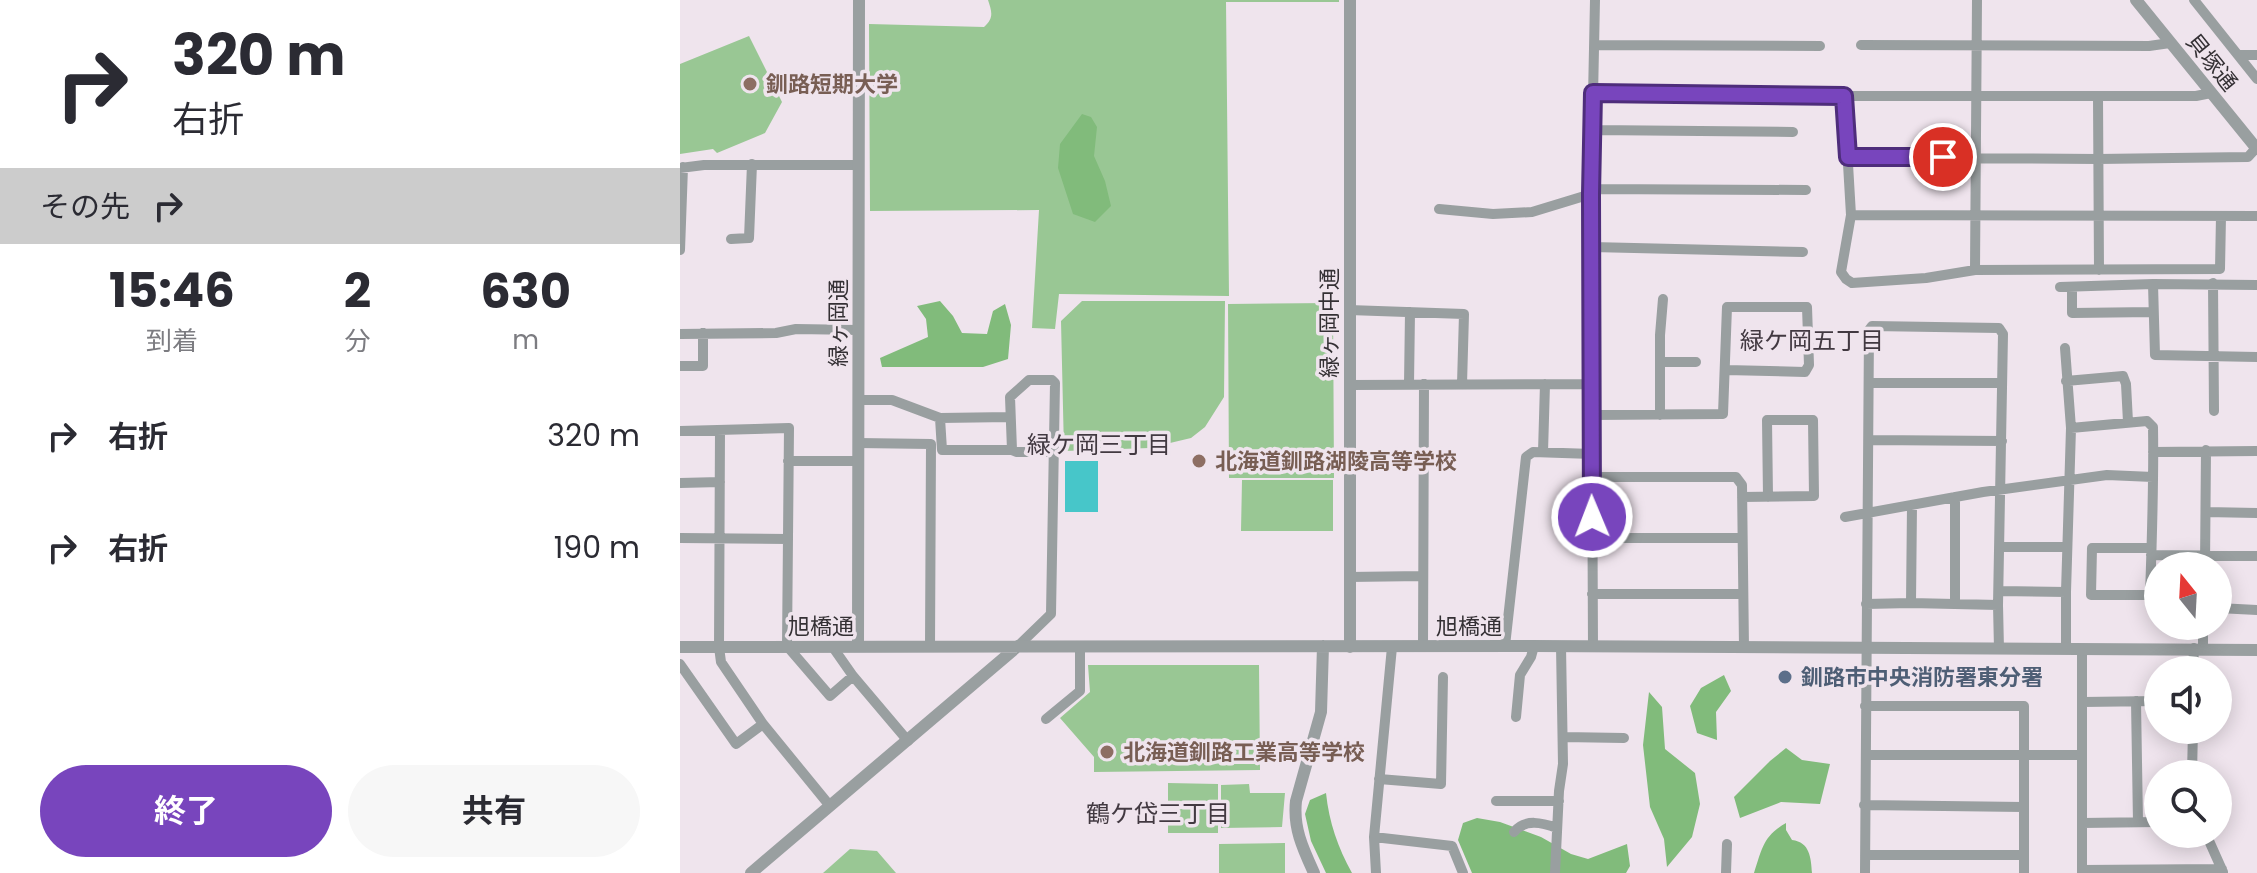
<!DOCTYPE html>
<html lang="ja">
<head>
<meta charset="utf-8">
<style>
	:root { --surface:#fff; --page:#f7f7f7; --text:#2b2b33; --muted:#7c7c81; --accent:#7845bd }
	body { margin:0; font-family:Poppins,"Noto Sans JP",sans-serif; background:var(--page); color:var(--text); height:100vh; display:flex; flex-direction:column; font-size:30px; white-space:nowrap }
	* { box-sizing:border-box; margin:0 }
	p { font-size:26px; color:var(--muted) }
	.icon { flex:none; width:44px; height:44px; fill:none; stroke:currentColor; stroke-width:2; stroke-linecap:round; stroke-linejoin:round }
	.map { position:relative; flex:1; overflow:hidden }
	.side { display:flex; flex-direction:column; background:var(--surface); width:680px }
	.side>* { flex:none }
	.top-card { background:#fff; color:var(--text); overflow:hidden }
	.needle { width:52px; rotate:342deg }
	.tools { position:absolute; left:1464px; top:552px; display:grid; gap:16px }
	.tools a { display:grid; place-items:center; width:88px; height:88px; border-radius:50%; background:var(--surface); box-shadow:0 4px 20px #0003; font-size:40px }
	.pin { position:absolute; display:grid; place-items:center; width:68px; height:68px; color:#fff; margin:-34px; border:4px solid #fff; border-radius:50%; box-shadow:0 2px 8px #0007 }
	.me { position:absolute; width:88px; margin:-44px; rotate:359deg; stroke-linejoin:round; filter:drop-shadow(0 0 6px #0008) }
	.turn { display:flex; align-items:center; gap:28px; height:168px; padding:0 40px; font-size:36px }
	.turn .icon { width:104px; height:104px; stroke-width:2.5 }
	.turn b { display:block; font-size:56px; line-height:68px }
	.then { display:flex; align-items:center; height:76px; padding:0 40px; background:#0003; gap:16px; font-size:30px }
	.eta { display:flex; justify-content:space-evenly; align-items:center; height:136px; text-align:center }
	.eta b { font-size:48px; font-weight:700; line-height:56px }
	.cta { display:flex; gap:16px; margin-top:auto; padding:16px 40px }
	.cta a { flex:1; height:92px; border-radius:48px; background:var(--accent); color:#fff; font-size:32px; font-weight:700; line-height:92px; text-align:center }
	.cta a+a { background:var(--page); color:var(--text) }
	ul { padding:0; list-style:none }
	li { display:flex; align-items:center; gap:24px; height:112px; padding:0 40px }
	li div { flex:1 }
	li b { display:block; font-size:30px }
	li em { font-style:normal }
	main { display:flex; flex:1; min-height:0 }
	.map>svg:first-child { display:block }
	.green { fill:#99c794 }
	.forest { fill:#81bb7b }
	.water { fill:#47c6c9 }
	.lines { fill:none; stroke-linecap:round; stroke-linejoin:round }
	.minor { stroke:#999fa0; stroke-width:10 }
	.tertiary { stroke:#999fa0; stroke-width:12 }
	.route-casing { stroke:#4e2d7b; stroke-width:20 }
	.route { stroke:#7845bd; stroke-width:14 }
	.education-dot { fill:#8d6e63; stroke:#efe4ed; stroke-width:3 }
	.service-dot { fill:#5c6f8a; stroke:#efe4ed; stroke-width:3 }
	.labels { text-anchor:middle; stroke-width:7; stroke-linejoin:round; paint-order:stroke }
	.street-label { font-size:22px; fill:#343034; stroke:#efe4ed }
	.education-label { font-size:22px; font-weight:bold; fill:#785e54; stroke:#efe4ed; text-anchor:start }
	.service-label { font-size:22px; font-weight:bold; fill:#4e5e75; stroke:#efe4ed; text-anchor:start }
	.neighbourhood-label { font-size:24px; fill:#423941; stroke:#efe4ed }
</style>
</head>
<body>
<main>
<section class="side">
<div class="top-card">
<div class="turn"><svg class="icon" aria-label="right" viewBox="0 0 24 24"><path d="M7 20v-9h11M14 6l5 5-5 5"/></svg><div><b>320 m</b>右折</div></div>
<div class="then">その先<svg class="icon" aria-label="right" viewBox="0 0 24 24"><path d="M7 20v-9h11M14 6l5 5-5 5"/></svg></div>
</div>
<div class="eta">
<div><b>15:46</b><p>到着</p></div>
<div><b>2</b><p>分</p></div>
<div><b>630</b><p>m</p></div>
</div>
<ul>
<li><svg class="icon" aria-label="right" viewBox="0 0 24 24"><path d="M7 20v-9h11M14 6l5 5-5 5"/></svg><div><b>右折</b></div><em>320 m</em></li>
<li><svg class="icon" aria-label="right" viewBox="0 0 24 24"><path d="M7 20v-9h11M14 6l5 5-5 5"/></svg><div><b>右折</b></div><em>190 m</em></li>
</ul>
<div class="cta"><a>終了</a><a>共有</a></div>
</section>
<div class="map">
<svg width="1577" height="873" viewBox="0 0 1577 873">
	<rect width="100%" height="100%" fill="#efe4ed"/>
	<path class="green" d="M308,0H659V2H546L549,296L379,294L375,329L352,328L359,210L190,211L189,24L304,27C314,18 312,12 308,0Z
		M69,36L102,102L85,133L37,153L33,149L0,154V64Z
		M402,301H545L544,397L525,427L511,438L469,448L384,451L381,321Z
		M653,303L654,478H549L548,304Z
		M562,480H653V531H561Z
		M408,665H579L580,770L414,772V757L380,718L410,692Z
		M488,783L538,784V833H488Z
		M569,784L570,793H605L602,827L541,828V785Z
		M605,843V873H539V844Z
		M170,849L197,851L216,873H143Z"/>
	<path class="forest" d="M402,114L411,117L417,127L414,156L425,181L431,206L415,222L393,214L378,168L380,144Z
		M260,301L273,316L282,333L307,334L313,311L325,304L331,325L328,359L303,367H202L200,358L248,337L246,319L237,306Z
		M1044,675L1051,691L1036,712L1037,740L1017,733L1010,706L1021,688Z
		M969,692L982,707L985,749L1015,773L1020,804L1012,837L987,867L984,839L970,807L963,745Z
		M1106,748L1122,760L1150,764L1140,804L1101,802L1060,818L1054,797L1090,761Z
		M646,793C649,822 658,848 672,873H646L631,841L625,814L630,800Z
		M797,818L820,822L861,837L891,854L908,859L947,844L950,866L946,873H792L778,840L783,823Z
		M1106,823V830L1112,840C1130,842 1131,858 1132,873H1074C1082,849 1083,836 1106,823Z"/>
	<path class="water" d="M385,461H418V512H385Z"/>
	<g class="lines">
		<path class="minor" d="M1514,0L1577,79
			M915,45L1140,46
			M1181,45L1469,46L1490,43
			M1558,55H1577
			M913,93L1164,96H1516L1531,93
			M1164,96L1171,215L1161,272L1166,279L1172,283L1246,278L1295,270L1540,269L1541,216
			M1418,97L1419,270
			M913,130L1113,132
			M1168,157L1418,159L1568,157L1576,148
			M0,168L24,165H179
			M912,189L1126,190
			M759,209L813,214L852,212L911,194
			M1171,215L1577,216
			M51,239L69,238L72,164
			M912,247L1123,252
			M0,250L3,167
			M1295,270L1297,0
			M1533,283L1534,411
			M1473,284L1475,355L1577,357
			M1380,287L1473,284L1577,285
			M1392,287V313L1473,312
			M669,310L784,314L782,384
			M0,334L96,333L116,329L179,330
			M980,362H1016
			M0,366H23V333
			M1386,381L1443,376L1446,384L1448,422
			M1189,383H1322
			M729,384L730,312
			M670,385L912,384
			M178,400H212L260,418L330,417
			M912,415L1043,414L1047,307H1127L1129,365L1125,372L1046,370
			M980,415V335L983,299
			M260,418L262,450H332L330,397L349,380H372L375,383L371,614L338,646
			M1391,428L1467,421L1473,427C1474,483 1472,539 1470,595H1411L1412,548H1471
			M0,431L109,428L107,646L150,696L173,676
			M40,431L39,647L41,662L83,724L150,806
			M1189,440L1322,441
			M178,443L251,444L250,647
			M332,450L337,452H374
			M863,452L865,384
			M1473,452L1577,451
			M108,461H177
			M912,477H1056L1062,485L1064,648
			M0,483L40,482
			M1062,497L1134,496L1133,420H1087L1088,497
			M1526,512L1577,513
			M1165,517L1303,492L1427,475L1473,477
			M0,538L108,539
			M912,538H1062
			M1319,547H1386
			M1471,555L1577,556
			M1525,566L1526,450
			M669,577L743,576
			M1319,591L1386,592L1391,428L1385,348
			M1386,592V648
			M912,594H1062
			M1186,604L1231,603
			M1275,604V497
			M1318,605L1319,649
			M1538,608L1577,610
			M152,646L173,676L228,741
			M743,646L744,384
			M825,646L846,457L853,452L912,454
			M913,647L911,194L915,0
			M1523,648V626
			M1402,649V873
			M0,664L56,744L83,724
			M1513,670L1514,648
			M1456,701L1458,822
			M1403,702L1478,701
			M1185,706H1344V873
			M836,717L840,675L851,657L854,646
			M366,719L400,691V646
			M883,737L944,738
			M1186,755H1402
			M1512,774L1513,730
			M699,779L761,784L763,677
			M816,801H879
			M1184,805L1343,807
			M1402,823L1478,822
			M834,832C845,818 863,823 877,828
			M1526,834L1543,872
			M694,837L772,846L783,873
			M1185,855H1343
			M1402,870L1542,869
			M696,873L694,837L712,647
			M875,873L879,791L883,764L881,646
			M1046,873L1047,844
			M1185,873L1189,330L1192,326L1319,328L1323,334L1318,605L1231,603L1232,505"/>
		<path class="tertiary" d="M670,0V647
			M1456,0L1577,149
			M0,647L854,646L1577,650
			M178,647L179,0
			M71,873L338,646
			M634,873C623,849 613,828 616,801L641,712L643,646"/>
	</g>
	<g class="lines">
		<g class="route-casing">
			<path id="route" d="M912,517L911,194L913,93L1164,96L1168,157H1263"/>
		</g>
		<use href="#route" class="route"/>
	</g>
	<g class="education-dot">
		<circle cx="70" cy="84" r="8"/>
		<circle cx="519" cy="461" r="8"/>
		<circle cx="427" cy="752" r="8"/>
	</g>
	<circle class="service-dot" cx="1105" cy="677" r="8"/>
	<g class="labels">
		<g class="street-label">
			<text transform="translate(1532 62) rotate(51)" y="8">貝塚通</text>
			<text transform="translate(158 323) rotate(-90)" y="8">緑ヶ岡通</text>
			<text transform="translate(649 323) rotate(-90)" y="8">緑ヶ岡中通</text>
			<text x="141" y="634">旭橋通</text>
			<text x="789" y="634">旭橋通</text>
		</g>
		<g class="education-label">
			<text x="86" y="92">釧路短期大学</text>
			<text x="535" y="469">北海道釧路湖陵高等学校</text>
			<text x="443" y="760">北海道釧路工業高等学校</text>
		</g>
		<g class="service-label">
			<text x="1121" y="685">釧路市中央消防署東分署</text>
		</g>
		<g class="neighbourhood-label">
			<text x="1132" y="349">緑ケ岡五丁目</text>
			<text x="419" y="453">緑ケ岡三丁目</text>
			<text x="478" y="822">鶴ケ岱三丁目</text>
		</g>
	</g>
</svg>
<div class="tools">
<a><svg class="needle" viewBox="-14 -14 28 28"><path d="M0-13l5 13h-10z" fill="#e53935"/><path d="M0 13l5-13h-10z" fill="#7c7c81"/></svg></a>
<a><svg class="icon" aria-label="sound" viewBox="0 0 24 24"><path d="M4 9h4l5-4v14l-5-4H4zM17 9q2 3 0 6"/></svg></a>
<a><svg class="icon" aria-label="search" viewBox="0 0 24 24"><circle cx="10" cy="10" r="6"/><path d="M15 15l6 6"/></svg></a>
</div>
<div class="pin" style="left:1263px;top:157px;background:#d93025"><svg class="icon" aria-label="arrive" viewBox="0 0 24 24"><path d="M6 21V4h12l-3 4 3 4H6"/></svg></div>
<svg class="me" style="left:912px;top:517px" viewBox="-20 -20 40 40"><circle r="17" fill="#7845bd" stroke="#fff" stroke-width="3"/><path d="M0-11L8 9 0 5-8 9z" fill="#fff"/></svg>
</div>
</main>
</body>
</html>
